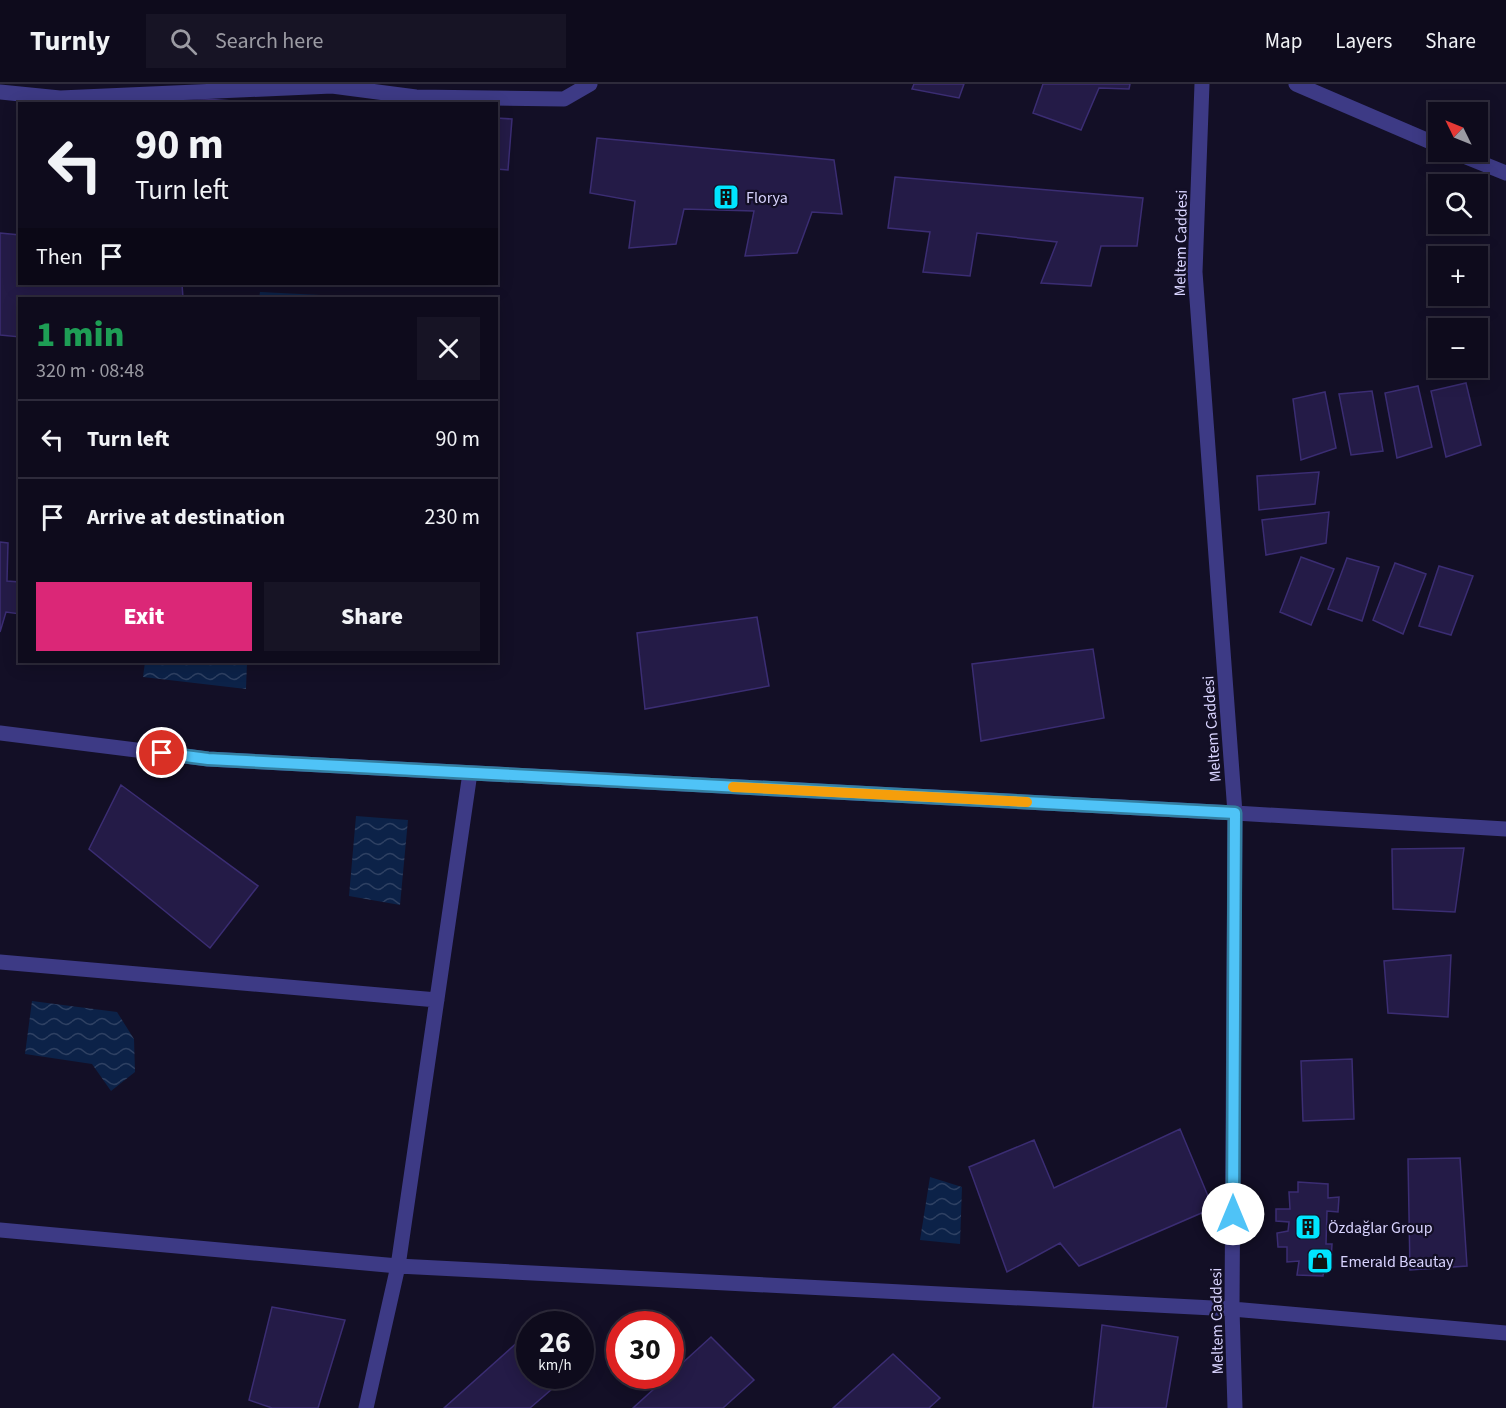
<!DOCTYPE html>
<html lang="en">
<head>
<meta charset="utf-8">
<style>
	:root { --surface:#0e0b1c; --page:#171425; --text:#f1f3f6; --muted:#9b9ba3; --line:#2e2b3b; --accent:#db2777 }
	body { margin:0; font-family:"Source Sans 3",sans-serif; background:var(--page); color:var(--text); height:100vh; display:flex; flex-direction:column; font-size:22px; white-space:nowrap }
	* { box-sizing:border-box; margin:0 }
	p { font-size:20px; color:var(--muted) }
	.icon { flex:none; width:33px; height:33px; fill:none; stroke:currentColor; stroke-width:2; stroke-linecap:round; stroke-linejoin:round }
	.map { position:relative; flex:1; overflow:hidden }
	.side { position:absolute; left:18px; top:213px; width:480px; height:366px; display:flex; flex-direction:column; background:var(--surface); border-radius:0px; box-shadow:0 3px 15px #0003,0 0 0 2px var(--line) }
	.side>* { flex:none }
	.guide { position:absolute; left:18px; top:18px; width:480px; height:183px; border-radius:0px; box-shadow:0 3px 15px #0003,0 0 0 2px var(--line); background:#0e0b1c; color:var(--text); overflow:hidden }
	.needle { width:39px; rotate:313deg }
	.controls { position:absolute; left:1428px; top:18px; display:grid; gap:12px }
	.controls a { display:grid; place-items:center; width:60px; height:60px; border-radius:0px; background:var(--surface); box-shadow:0 3px 15px #0003,0 0 0 2px var(--line); font-size:30px }
	.speed { position:absolute; left:516px; top:1227px; display:flex; gap:12px; font-size:30px; font-weight:700; text-align:center }
	.speed>* { display:grid; place-content:center; width:78px; height:78px; border-radius:50%; background:var(--surface); box-shadow:0 3px 15px #0003,0 0 0 2px var(--line); line-height:1 }
	.speed small { font-size:15px; font-weight:400 }
	.speed .limit { border:9px solid #d22; background:#fff; color:#111 }
	.pin { position:absolute; display:grid; place-items:center; width:51px; height:51px; color:#fff; margin:-26px; border:3px solid #fff; border-radius:50%; box-shadow:0 2px 6px #0007 }
	.me { position:absolute; width:66px; margin:-33px; rotate:0deg; stroke-linejoin:round; filter:drop-shadow(0 0 4px #0008) }
	.turn { display:flex; align-items:center; gap:21px; height:126px; padding:0 18px; font-size:27px }
	.turn .icon { width:78px; height:78px; stroke-width:2.5 }
	.turn b { display:block; font-size:42px; line-height:51px }
	.then { display:flex; align-items:center; height:57px; padding:0 18px; background:#0003; gap:12px; font-size:22px }
	.round { display:grid; place-items:center; flex:none; width:63px; height:63px; border-radius:0px; background:var(--page) }
	.overview { display:flex; align-items:center; justify-content:space-between; height:102px; padding:0 18px }
	h1 { font-size:36px; font-weight:800; line-height:45px; color:#1e9e55 }
	.primary-button { display:flex; gap:12px; margin-top:auto; padding:12px 18px }
	.primary-button a { flex:1; height:69px; border-radius:0px; background:var(--accent); color:#fff; font-size:24px; font-weight:800; line-height:69px; text-align:center }
	.primary-button a+a { background:var(--page); color:var(--text) }
	ul { padding:0; list-style:none }
	li { display:flex; align-items:center; gap:18px; height:78px; padding:0 18px; border-top:2px solid var(--line) }
	li div { flex:1 }
	li b { display:block; font-size:22px }
	li em { font-style:normal }
	header { display:flex; align-items:center; gap:36px; box-sizing:border-box; height:84px; padding:0 30px; background:var(--surface); border-bottom:2px solid var(--line) }
	header strong { font-size:28px }
	nav { display:flex; gap:33px; margin-inline-start:auto; font-size:21px }
	.search { width:420px; height:54px; background:var(--page); display:flex; align-items:center; gap:15px; box-sizing:border-box; padding:0 21px; border-radius:0px; color:var(--muted); font-size:22px }
	.map>svg:first-child { display:block }
	.water { fill:url(#water-waves) }
	.building { fill:#241b47; stroke:#3b2d73; stroke-width:1.5 }
	.lines { fill:none; stroke-linecap:round; stroke-linejoin:round }
	.minor { stroke:#3d3a85; stroke-width:15 }
	.route-casing { stroke:#337fa1; stroke-width:15 }
	.route { stroke:#4fc3f7; stroke-width:10 }
	.slow { stroke:#f59e0b; stroke-width:10 }
	.labels { text-anchor:middle; stroke-width:4.5; stroke-linejoin:round; paint-order:stroke }
	.poi-label { font-size:16px; fill:#d9d4ff; stroke:#130f26; text-anchor:start }
	.street-label { font-size:16px; fill:#d9d4ff; stroke:#130f26 }
</style>
</head>
<body>
<header>
<strong>Turnly</strong>
<div class="search"><svg class="icon" aria-label="search" viewBox="0 0 24 24"><circle cx="10" cy="10" r="6"/><path d="M15 15l6 6"/></svg>Search here</div>
<nav><a>Map</a><a>Layers</a><a>Share</a></nav>
</header>
<div class="map">
<svg width="1506" height="1324" viewBox="0 0 1506 1324">
	<defs>
		<pattern id="water-waves" width="16" height="10" patternUnits="userSpaceOnUse" patternTransform="scale(1.5)"><rect width="16" height="10" fill="#0c2248"/><path d="M0 5q4-4 8 0t8 0" fill="none" stroke="#2f4163"/></pattern>
	</defs>
	<rect width="100%" height="100%" fill="#130f26"/>
	<path class="water" d="M260,208L381,214H259Z
		M145,578H247L246,605L143,593Z
		M356,732L408,736L400,821L349,812Z
		M32,917L117,928L134,955L135,988L111,1007L92,980L25,970Z
		M930,1093L962,1103L960,1160L920,1156Z"/>
	<path class="building" d="M914,0H964L959,14L912,5Z
		M1043,0H1130L1129,5L1099,4L1081,46L1033,29Z
		M145,11L280,20H144Z
		M496,34L512,35L508,86L496,85Z
		M597,54L834,76L842,130L812,128L797,169L745,172L754,127L684,125L676,160L629,164L635,117L590,109Z
		M895,93L1143,114L1137,162H1101L1091,202L1041,199L1057,158L977,149L970,192L923,188L930,148L888,144Z
		M0,149L20,151V200H182L183,214H20V253L0,251Z
		M1466,299L1481,361L1446,373L1431,307Z
		M1418,302L1432,363L1397,374L1385,309Z
		M1372,307L1383,367L1351,371L1339,310Z
		M1325,308L1336,364L1301,376L1293,315Z
		M1319,388L1315,420L1259,426L1257,392Z
		M1329,428L1326,459L1266,471L1262,436Z
		M0,458L8,459L7,497L20,498V530L6,528L0,548Z
		M1301,473L1334,485L1311,541L1280,528Z
		M1347,474L1379,483L1362,537L1328,525Z
		M1395,479L1426,490L1403,550L1373,536Z
		M1439,482L1473,492L1451,551L1419,542Z
		M757,533L769,602L645,625L637,549Z
		M1093,565L1104,634L981,657L972,580Z
		M121,701L258,802L210,864L89,765Z
		M1464,764L1455,828L1393,825L1392,765Z
		M1451,871L1448,933L1388,929L1384,877Z
		M1352,975L1354,1035L1303,1037L1301,977Z
		M1180,1045L1213,1124L1079,1182L1060,1159L1007,1188L969,1083L1034,1056L1054,1104Z
		M1460,1074L1467,1182L1410,1186L1408,1075Z
		M1298,1098L1328,1100V1114L1339,1113L1338,1128L1327,1127L1326,1160H1332L1331,1177H1325L1323,1192L1297,1191L1299,1177L1287,1178V1163H1278L1277,1149L1288,1147L1289,1138L1276,1137V1125H1290L1289,1108H1298Z
		M272,1223L345,1236L318,1324H272L249,1316Z
		M1102,1241L1178,1253L1166,1324H1093Z
		M530,1247V1292H567L530,1324H444Z
		M711,1253L754,1296L723,1324H633Z
		M893,1270L940,1314L929,1324H833Z"/>
	<g class="lines">
		<path class="minor" d="M1202,0L1195,188L1235,729L1232,1225L1235,1324
			M1296,0L1438,61
			M0,8L60,14L332,2L416,13L564,15L590,0
			M1454,68L1506,89
			M0,649L208,675L1235,729L1506,745
			M0,878L437,916
			M0,1146L398,1182L1232,1225L1506,1249
			M366,1324L398,1182L470,689"/>
	</g>
	<g class="lines">
		<g class="route-casing">
			<path id="route" d="M162,669L208,675L1235,729L1233,1130"/>
		</g>
		<use href="#route" class="route"/>
		<path class="slow" d="M733,703L1027,718"/>
	</g>
	<defs>
		<g id="building-square" transform="scale(1.35)"><rect x="-9" y="-9" width="18" height="18" rx="4" fill="#00e5ff" stroke="#130f26"/><path d="M-4-6H4V6H1V3H-1V6H-4ZM-2.5-4.3h1.7v1.8h-1.7ZM.8-4.3h1.7v1.8H.8ZM-2.5-1h1.7V.8h-1.7ZM.8-1h1.7V.8H.8Z" fill="#111"/></g>
		<g id="shop-square" transform="scale(1.35)"><rect x="-9" y="-9" width="18" height="18" rx="4" fill="#00e5ff" stroke="#130f26"/><path d="M-5-2.5h2.3a2.7 3.5 0 0 1 5.4 0H5L5.5 6h-11ZM-1.5-2.5h3a1.5 2.3 0 0 0-3 0Z" fill="#111"/></g>
	</defs>
	<g fill-rule="evenodd">
		<use href="#building-square" x="726" y="113"/>
		<use href="#building-square" x="1308" y="1143"/>
		<use href="#shop-square" x="1320" y="1177"/>
	</g>
	<g class="labels">
		<g class="poi-label">
			<text x="746" y="119">Florya</text>
			<text x="1328" y="1149">Özdağlar Group</text>
			<text x="1340" y="1183">Emerald Beautay</text>
		</g>
		<g class="street-label">
			<text transform="translate(1180 159) rotate(-89)" y="6">Meltem Caddesi</text>
			<text transform="translate(1211 645) rotate(-94)" y="6">Meltem Caddesi</text>
			<text transform="translate(1216 1237) rotate(-91)" y="6">Meltem Caddesi</text>
		</g>
	</g>
</svg>
<div class="controls">
<a><svg class="needle" viewBox="-14 -14 28 28"><path d="M0-13l5 13h-10z" fill="#e53935"/><path d="M0 13l5-13h-10z" fill="#9b9ba3"/></svg></a>
<a><svg class="icon" aria-label="search" viewBox="0 0 24 24"><circle cx="10" cy="10" r="6"/><path d="M15 15l6 6"/></svg></a>
<a>+</a>
<a>−</a>
</div>
<div class="speed"><div>26<small>km/h</small></div><div class="limit">30</div></div>
<div class="pin" style="left:162px;top:669px;background:#d93025"><svg class="icon" aria-label="arrive" viewBox="0 0 24 24"><path d="M6 21V4h12l-3 4 3 4H6"/></svg></div>
<svg class="me" style="left:1233px;top:1130px" viewBox="-20 -20 40 40"><circle r="19" fill="#fff"/><path d="M0-13L10 11 0 6-10 11z" fill="#4fc3f7"/></svg>
<div class="guide">
<div class="turn"><svg class="icon" aria-label="left" viewBox="0 0 24 24"><path d="M17 20v-9H6M10 6l-5 5 5 5"/></svg><div><b>90 m</b>Turn left</div></div>
<div class="then">Then<svg class="icon" aria-label="arrive" viewBox="0 0 24 24"><path d="M6 21V4h12l-3 4 3 4H6"/></svg></div>
</div>
<section class="side">
<div class="overview"><div><h1>1 min</h1><p>320 m · 08:48</p></div><a class="round"><svg class="icon" aria-label="close" viewBox="0 0 24 24"><path d="M6 6l12 12M18 6L6 18"/></svg></a></div>
<ul>
<li><svg class="icon" aria-label="left" viewBox="0 0 24 24"><path d="M17 20v-9H6M10 6l-5 5 5 5"/></svg><div><b>Turn left</b></div><em>90 m</em></li>
<li><svg class="icon" aria-label="arrive" viewBox="0 0 24 24"><path d="M6 21V4h12l-3 4 3 4H6"/></svg><div><b>Arrive at destination</b></div><em>230 m</em></li>
</ul>
<div class="primary-button"><a>Exit</a><a>Share</a></div>
</section>
</div>
</body>
</html>
